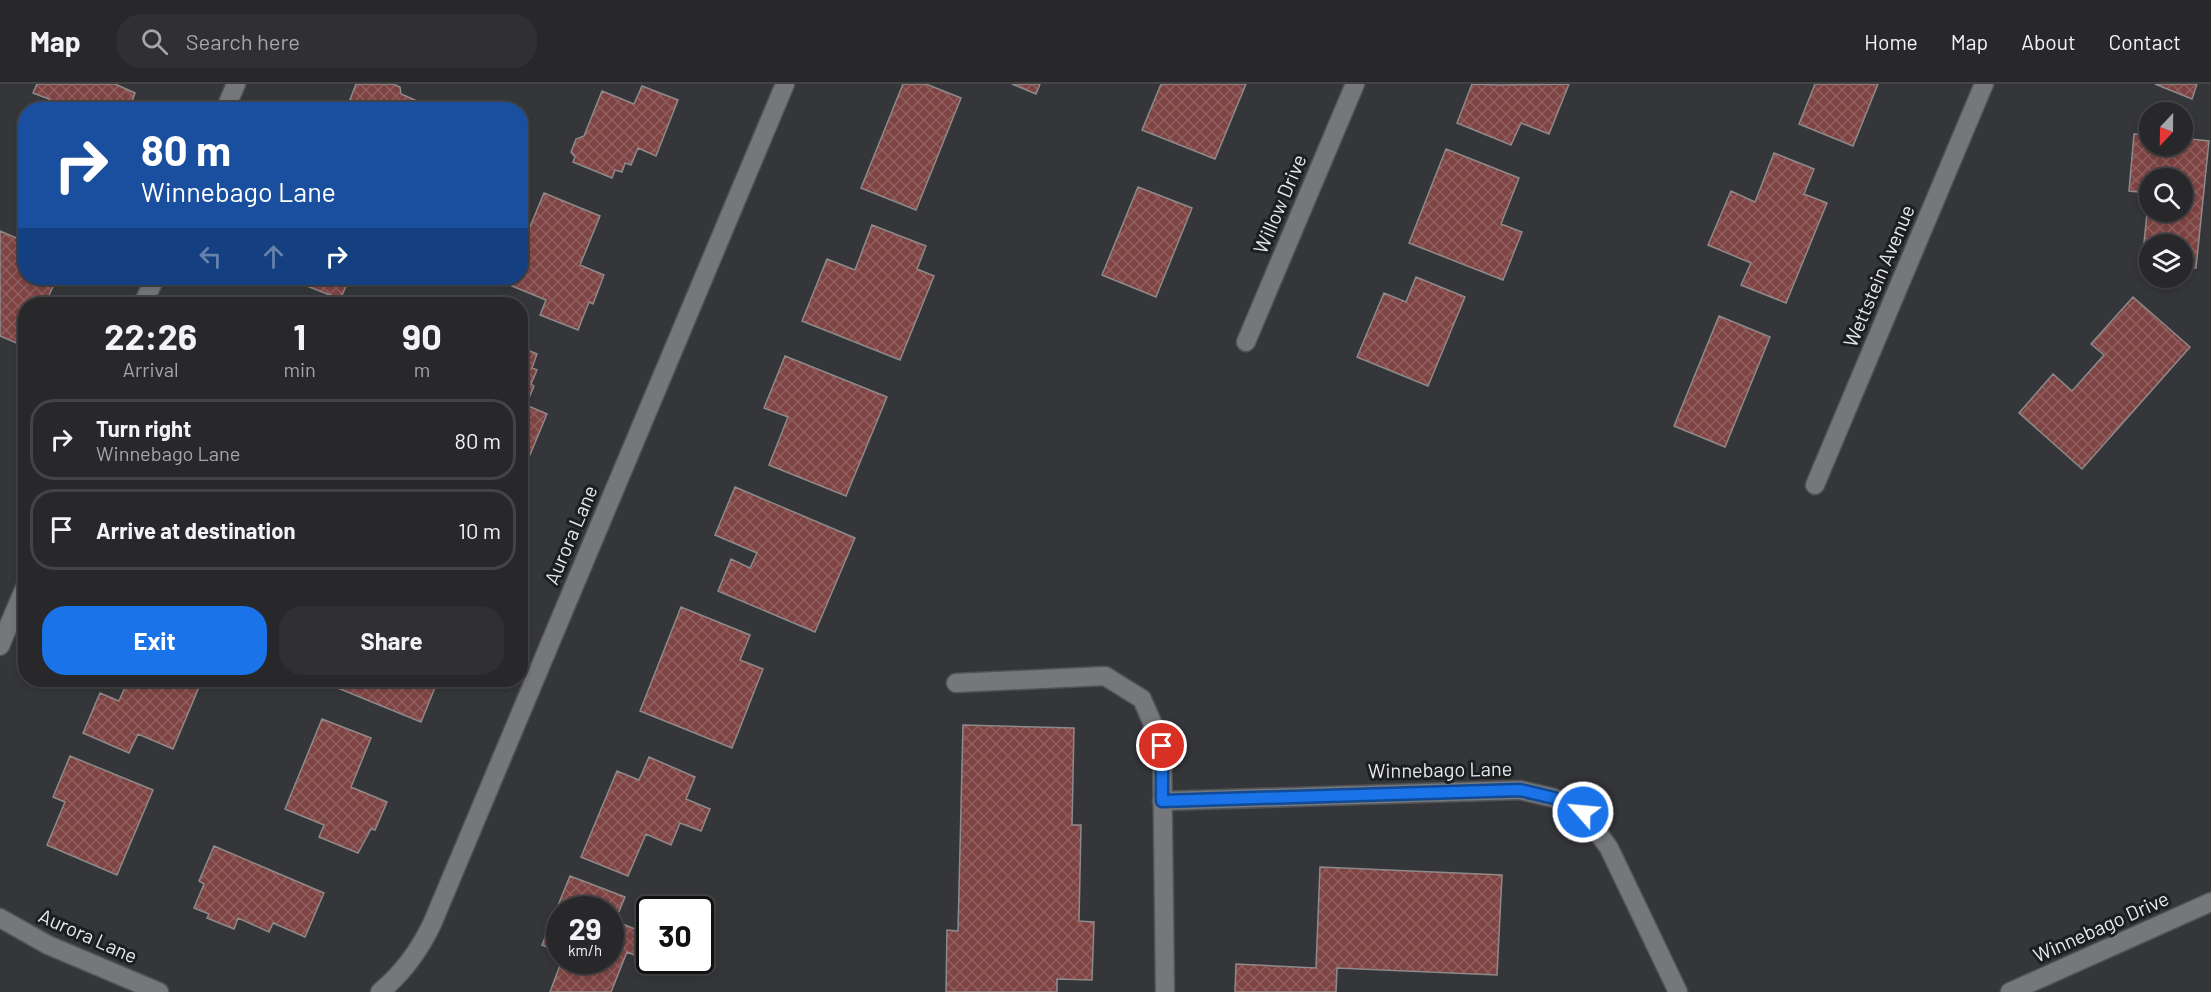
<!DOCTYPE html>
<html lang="en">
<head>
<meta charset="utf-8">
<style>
	:root { --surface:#28282b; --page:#303033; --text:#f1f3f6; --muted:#a5a6a9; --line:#444447; --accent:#1a73e8 }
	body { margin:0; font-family:Barlow,sans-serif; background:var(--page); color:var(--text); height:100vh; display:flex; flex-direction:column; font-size:22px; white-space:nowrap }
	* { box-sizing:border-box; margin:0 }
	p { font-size:20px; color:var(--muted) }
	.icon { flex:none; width:33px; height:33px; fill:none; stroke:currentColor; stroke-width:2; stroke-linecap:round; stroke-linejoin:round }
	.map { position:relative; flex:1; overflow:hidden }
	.panel { position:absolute; left:18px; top:213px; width:510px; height:390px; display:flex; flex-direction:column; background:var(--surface); border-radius:24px; box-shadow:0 3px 9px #0003,0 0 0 2px var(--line) }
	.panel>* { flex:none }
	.guide { position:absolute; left:18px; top:18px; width:510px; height:183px; border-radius:24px; box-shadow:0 3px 9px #0003,0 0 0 2px var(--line); background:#1a4fa0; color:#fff; overflow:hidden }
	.needle { width:39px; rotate:202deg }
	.buttons { position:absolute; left:2139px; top:18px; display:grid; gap:12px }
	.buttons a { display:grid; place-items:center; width:54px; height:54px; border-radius:50%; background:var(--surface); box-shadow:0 3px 9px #0003,0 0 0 2px var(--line); font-size:30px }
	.speed { position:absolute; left:546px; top:812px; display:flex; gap:12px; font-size:30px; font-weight:700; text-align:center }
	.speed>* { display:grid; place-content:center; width:78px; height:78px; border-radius:50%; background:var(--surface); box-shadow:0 3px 9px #0003,0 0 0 2px var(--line); line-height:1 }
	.speed small { font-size:15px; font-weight:400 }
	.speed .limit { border:3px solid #111; border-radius:9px; background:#fff; color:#111 }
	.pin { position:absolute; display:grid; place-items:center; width:51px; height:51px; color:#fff; margin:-26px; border:3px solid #fff; border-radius:50%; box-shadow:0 2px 6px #0007 }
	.me { position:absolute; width:66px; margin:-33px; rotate:297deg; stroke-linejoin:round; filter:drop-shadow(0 0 4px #0008) }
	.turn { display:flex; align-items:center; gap:21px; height:126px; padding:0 24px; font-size:27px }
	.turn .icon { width:78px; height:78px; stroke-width:2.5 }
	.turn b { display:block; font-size:42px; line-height:51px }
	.lanes { display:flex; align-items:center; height:57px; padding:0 24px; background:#0003; justify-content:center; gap:30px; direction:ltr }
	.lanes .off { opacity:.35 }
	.eta { display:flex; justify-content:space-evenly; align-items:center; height:102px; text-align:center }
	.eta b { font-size:36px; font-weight:700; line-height:42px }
	.action { display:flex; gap:12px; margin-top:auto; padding:12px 24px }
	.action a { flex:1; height:69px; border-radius:24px; background:var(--accent); color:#fff; font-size:24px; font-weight:700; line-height:69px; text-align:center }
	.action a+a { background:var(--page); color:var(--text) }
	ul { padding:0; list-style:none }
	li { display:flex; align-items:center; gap:18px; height:81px; margin:0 12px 9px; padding:0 12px; border:3px solid var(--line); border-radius:24px }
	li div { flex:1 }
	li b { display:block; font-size:22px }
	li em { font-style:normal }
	header { display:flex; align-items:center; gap:36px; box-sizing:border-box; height:84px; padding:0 30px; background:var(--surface); border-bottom:2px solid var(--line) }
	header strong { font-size:28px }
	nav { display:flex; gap:33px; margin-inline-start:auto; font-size:21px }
	.search { width:420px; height:54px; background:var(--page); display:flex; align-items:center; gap:15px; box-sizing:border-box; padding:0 21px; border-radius:24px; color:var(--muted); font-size:22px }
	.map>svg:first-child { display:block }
	.building { fill:url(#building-cross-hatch); stroke:#8f8a8a; stroke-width:1.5; fill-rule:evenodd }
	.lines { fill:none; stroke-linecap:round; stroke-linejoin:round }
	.lane-casing { stroke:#515355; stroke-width:21 }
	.street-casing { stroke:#515355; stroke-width:21 }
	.secondary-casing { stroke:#515355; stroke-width:21 }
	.lane { stroke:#75777a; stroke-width:18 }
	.street { stroke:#75777a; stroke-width:18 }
	.secondary { stroke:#75777a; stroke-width:18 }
	.route-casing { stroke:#114b97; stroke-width:15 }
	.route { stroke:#1a73e8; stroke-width:10 }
	.labels { text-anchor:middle; stroke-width:6; stroke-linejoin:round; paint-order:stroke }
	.street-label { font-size:20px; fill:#e7e8ea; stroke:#1d1e1f }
</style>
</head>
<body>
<header>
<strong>Map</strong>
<div class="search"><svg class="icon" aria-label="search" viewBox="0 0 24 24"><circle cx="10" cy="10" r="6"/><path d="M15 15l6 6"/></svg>Search here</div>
<nav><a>Home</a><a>Map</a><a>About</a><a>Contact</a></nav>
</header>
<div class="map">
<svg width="2211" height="908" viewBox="0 0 2211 908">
	<defs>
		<pattern id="building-cross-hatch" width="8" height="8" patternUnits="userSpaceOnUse" patternTransform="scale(1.5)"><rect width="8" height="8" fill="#7e4443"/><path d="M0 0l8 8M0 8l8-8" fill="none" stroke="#905f5e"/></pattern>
	</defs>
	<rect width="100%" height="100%" fill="#353639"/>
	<path class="building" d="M37,0H115L135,9L129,26H45L49,15L33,9Z
		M356,0H393L400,3L401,10L438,26H346Z
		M903,0H926L961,14L916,126L861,104Z
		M1012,0H1040L1036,10Z
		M1161,0H1246L1215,75L1142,46Z
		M1472,0L1500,1L1569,0L1549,50L1521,39L1511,61L1457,39Z
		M1815,0H1878L1853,62L1799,40Z
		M2155,0H2197L2192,15Z
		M642,2L678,16L656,72L638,64L631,81L625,79L622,88L615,86L612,94L573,78L575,73L571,68L576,55L584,52L602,7L634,20Z
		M2134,50L2150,51V62H2182V54L2209,57L2196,184L2182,183V160H2150V180L2142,179L2149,109L2129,107ZM2150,94H2182V128H2150Z
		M1446,65L1519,94L1501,140L1522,148L1503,196L1409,159Z
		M1774,69L1814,85L1804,110L1827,119L1786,219L1741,201L1751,179L1708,161L1731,107L1755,118Z
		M1138,103L1192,124L1156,213L1102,191Z
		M544,109L600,132L580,181L604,191L593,220L589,218L578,246L540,231L546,216L507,200L510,194H520V167Z
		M872,141L926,162L917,185L934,192L900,276L802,237L827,175L855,186Z
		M0,147L26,158V194H57L45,220H26V263L0,252Z
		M1416,193L1465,213L1428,302L1357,273L1384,209L1406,218Z
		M289,195V194H350L340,215Z
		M2133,213L2190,263L2082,385L2019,329L2053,290L2072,307L2104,271L2091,260Z
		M1719,232L1770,253L1725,363L1674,342Z
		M520,263L537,270L532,284L537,286L531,300L534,302L526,321L547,330L529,373L520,370Z
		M785,272L887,313L846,412L769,381L788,333L764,324Z
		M735,403L855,454L815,548L718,507L731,475L750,484L757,469L715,451Z
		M681,523L750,551L740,576L763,585L732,664L640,627Z
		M128,596H202L173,665L138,650L129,669L83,649L100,609L119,617Z
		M318,596H438L421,638Z
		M322,635L371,654L351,703L387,718L375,746L371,745L358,769L319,753L324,741L285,725Z
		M963,641L1074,644L1072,741H1081L1079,837L1094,838L1092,896L1057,895V908H946L947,846L958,847Z
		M70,672L153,706L117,791L47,761L65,718L53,713Z
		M649,673L695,693L686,715L710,725L701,747L680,739L671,761L646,750L628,792L581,773L617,687L639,696Z
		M214,762L324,809L305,853L273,839L269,848L238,834L234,845L207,834L209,830L194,824L204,800L199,797Z
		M1320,783L1502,791L1497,891L1337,884L1336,908H1235L1236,880L1316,884Z
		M570,792L625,813L615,837L650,851L651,878L627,868L611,908H550L562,876H610V825H560V868L542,861Z"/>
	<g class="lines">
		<g class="lane-casing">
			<path id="lane" d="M956,599L1105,592L1142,615L1162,661"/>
		</g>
		<g class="street-casing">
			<path id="street" d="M225,26L236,0
				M143,220L155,194
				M1246,258L1355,0
				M1815,401L1984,0
				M0,562L26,501
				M1162,661L1165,908
				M1162,717L1520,706L1554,714L1583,728L1609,764L1678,908
				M0,834L48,861L159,908
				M380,908C403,889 419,867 432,840L785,0"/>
		</g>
		<g class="secondary-casing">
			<path id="secondary" d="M2010,908L2211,818"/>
		</g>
		<use href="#lane" class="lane"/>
		<use href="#street" class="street"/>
		<use href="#secondary" class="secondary"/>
	</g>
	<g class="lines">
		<g class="route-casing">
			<path id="route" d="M1162,662V717L1520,706L1554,714L1583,728"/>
		</g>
		<use href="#route" class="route"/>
	</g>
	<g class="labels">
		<g class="street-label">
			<text transform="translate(1280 120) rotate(-67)" y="7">Willow Drive</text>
			<text transform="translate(1879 192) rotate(-67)" y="7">Wettstein Avenue</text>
			<text transform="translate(571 451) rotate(-67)" y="7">Aurora Lane</text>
			<text transform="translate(1440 686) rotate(-1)" y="7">Winnebago Lane</text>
			<text transform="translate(2101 843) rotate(-24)" y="7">Winnebago Drive</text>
			<text transform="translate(88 852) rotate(24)" y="7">Aurora Lane</text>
		</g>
	</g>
</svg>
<div class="buttons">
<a><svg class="needle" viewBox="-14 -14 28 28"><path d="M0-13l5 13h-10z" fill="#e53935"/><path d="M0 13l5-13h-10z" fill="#a5a6a9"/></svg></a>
<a><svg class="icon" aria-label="search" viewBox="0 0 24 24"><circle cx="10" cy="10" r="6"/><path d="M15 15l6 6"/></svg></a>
<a><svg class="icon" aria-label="layers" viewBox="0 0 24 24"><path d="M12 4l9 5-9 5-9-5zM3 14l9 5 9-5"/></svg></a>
</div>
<div class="speed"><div>29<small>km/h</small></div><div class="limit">30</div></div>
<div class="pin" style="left:1162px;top:662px;background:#d93025"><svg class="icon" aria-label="arrive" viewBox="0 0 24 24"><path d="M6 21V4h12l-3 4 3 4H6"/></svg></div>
<svg class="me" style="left:1583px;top:728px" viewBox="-20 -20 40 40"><circle r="17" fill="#1a73e8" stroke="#fff" stroke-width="3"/><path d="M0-11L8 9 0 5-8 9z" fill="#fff"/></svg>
<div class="guide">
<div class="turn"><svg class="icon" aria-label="right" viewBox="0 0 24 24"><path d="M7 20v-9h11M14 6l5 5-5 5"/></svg><div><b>80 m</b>Winnebago Lane</div></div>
<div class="lanes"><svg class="icon off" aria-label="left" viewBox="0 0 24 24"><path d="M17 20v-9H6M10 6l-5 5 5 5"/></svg><svg class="icon off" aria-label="ahead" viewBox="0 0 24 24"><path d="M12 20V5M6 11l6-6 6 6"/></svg><svg class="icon" aria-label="right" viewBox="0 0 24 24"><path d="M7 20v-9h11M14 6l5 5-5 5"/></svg></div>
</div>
<section class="panel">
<div class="eta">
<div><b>22:26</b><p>Arrival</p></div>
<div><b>1</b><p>min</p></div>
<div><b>90</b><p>m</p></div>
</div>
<ul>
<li><svg class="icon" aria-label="right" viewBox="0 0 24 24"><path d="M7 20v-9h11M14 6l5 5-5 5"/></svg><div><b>Turn right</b><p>Winnebago Lane</p></div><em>80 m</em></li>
<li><svg class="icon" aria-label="arrive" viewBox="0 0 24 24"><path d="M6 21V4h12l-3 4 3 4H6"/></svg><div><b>Arrive at destination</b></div><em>10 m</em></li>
</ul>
<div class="action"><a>Exit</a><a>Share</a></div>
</section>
</div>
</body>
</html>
